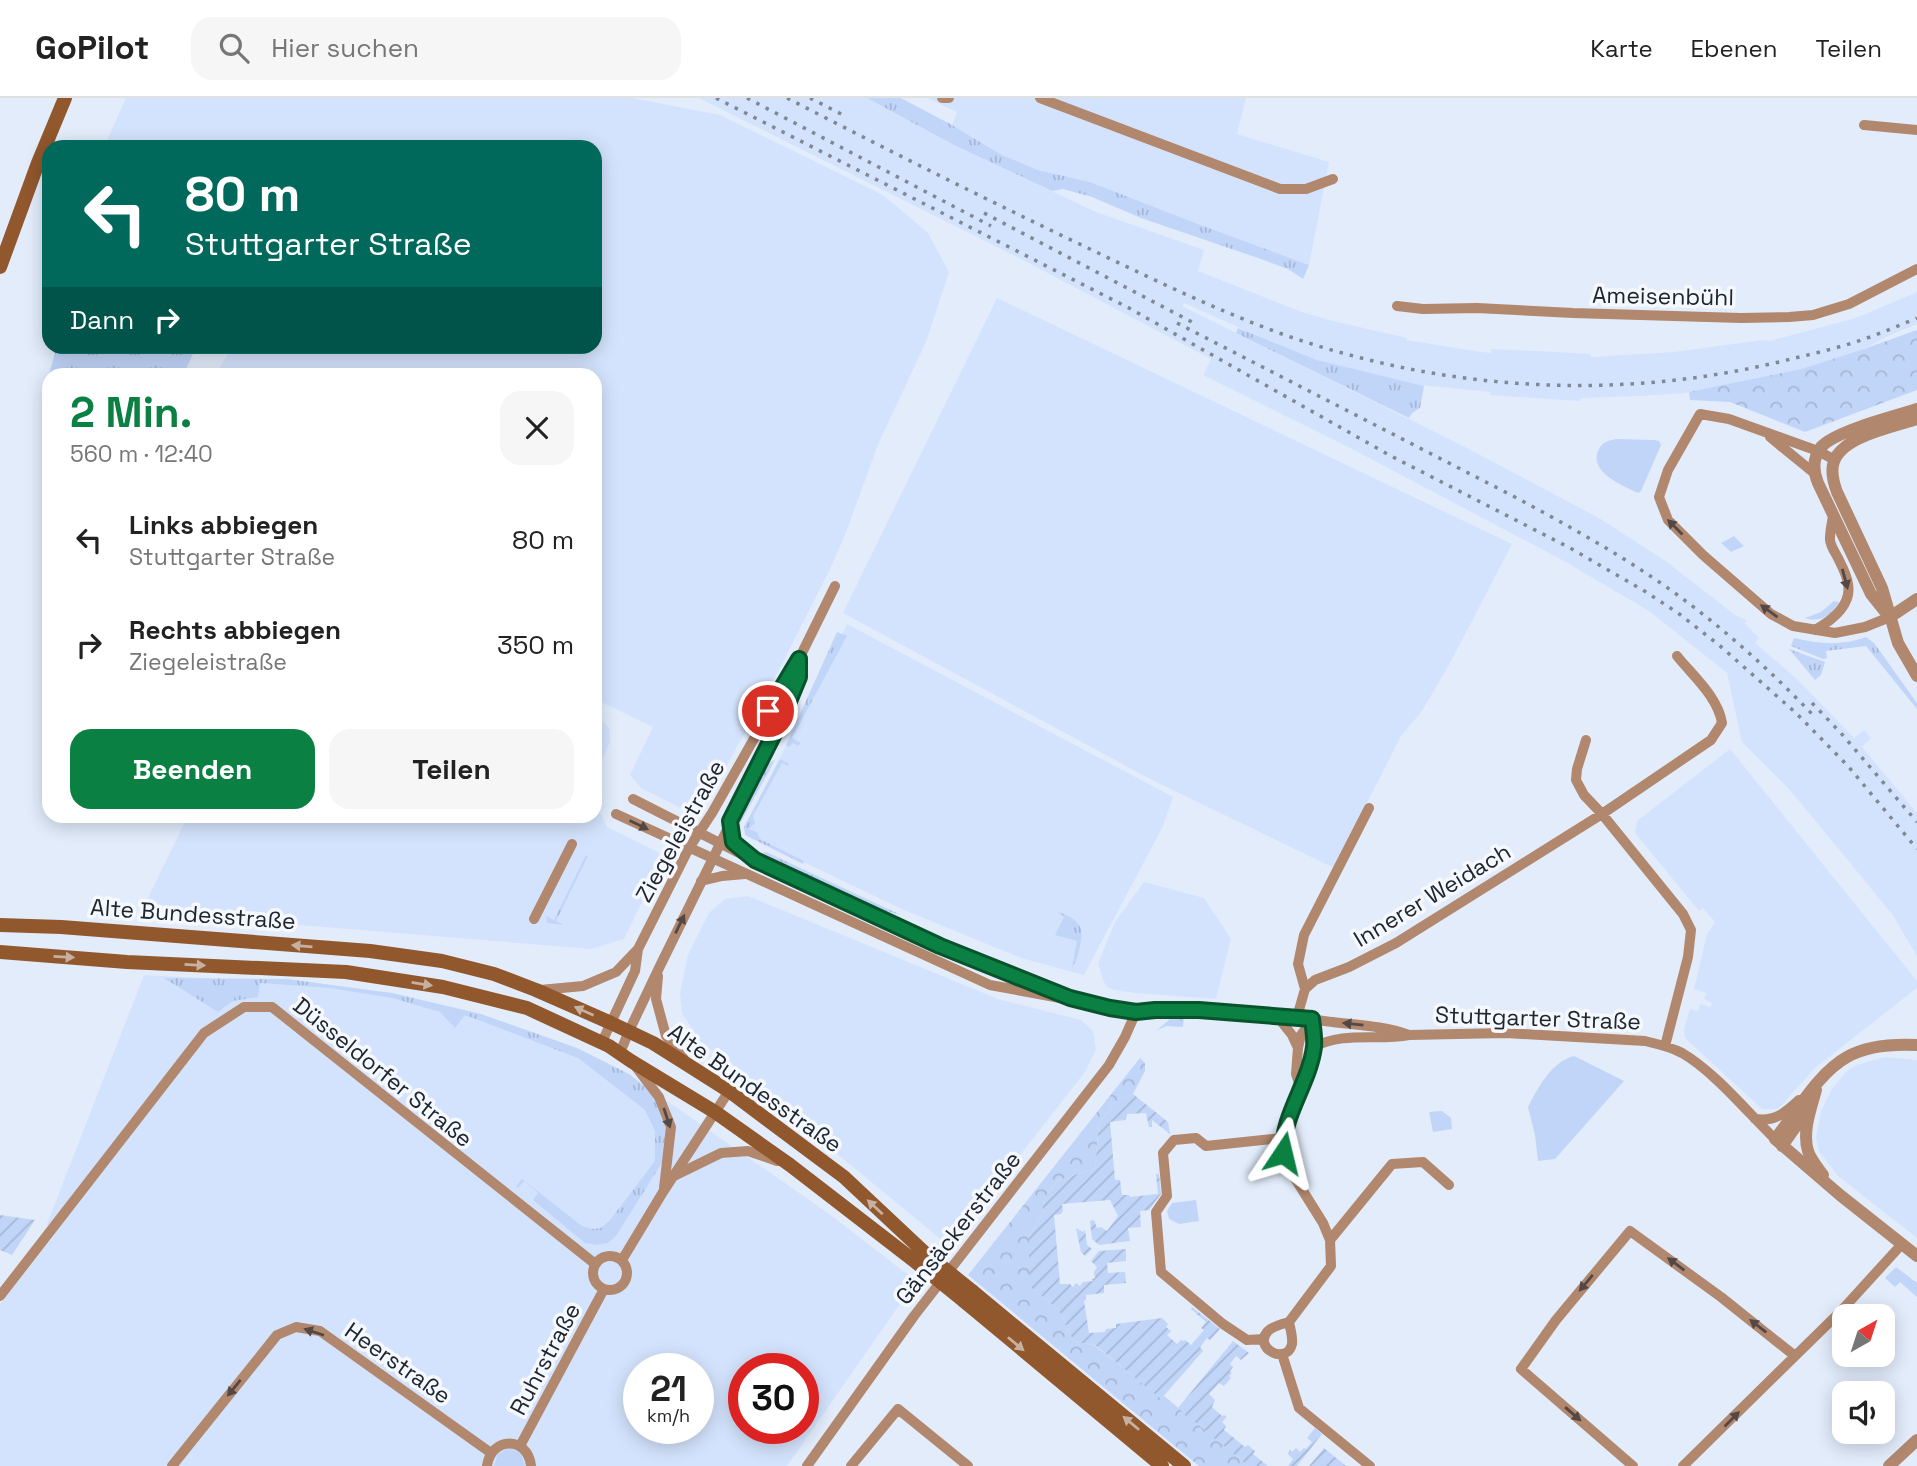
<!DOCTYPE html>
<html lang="de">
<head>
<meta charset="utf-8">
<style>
	:root { --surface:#fff; --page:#f6f6f6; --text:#222; --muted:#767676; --line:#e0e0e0; --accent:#0b8043 }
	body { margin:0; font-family:"Space Grotesk",sans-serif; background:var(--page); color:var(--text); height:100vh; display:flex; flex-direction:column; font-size:26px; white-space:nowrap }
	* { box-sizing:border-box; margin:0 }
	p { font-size:23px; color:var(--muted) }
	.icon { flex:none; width:38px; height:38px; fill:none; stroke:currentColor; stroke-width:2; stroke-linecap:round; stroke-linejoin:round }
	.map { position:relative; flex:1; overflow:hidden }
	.panel { position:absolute; left:42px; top:270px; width:560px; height:455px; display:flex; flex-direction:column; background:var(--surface); border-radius:21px; box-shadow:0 4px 18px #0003 }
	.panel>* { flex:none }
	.guide { position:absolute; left:42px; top:42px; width:560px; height:214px; border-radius:21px; box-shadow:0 4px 18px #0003; background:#00695c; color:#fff; overflow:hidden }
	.needle { width:46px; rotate:39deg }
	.tools { position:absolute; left:1832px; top:1206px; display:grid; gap:14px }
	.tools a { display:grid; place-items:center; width:63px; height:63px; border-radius:14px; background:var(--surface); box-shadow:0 4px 18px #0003; font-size:35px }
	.speed { position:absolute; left:623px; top:1255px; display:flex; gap:14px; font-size:35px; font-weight:700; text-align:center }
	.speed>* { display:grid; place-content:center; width:91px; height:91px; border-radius:50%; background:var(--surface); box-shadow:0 4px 18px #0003; line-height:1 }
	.speed small { font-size:18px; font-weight:400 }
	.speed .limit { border:10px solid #d22; background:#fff; color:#111 }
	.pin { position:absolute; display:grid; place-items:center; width:60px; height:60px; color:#fff; margin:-30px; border:4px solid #fff; border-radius:50%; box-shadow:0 2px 7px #0007 }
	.me { position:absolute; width:77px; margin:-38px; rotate:10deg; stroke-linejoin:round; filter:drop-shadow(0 0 5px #0008) }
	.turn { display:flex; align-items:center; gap:24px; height:147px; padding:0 28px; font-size:32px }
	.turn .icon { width:91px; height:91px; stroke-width:2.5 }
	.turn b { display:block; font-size:49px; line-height:60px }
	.then { display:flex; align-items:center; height:66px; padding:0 28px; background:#0003; gap:14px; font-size:26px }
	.round { display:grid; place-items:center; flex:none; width:74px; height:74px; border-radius:21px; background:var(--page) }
	.summary { display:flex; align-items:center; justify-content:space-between; height:119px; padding:0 28px }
	h1 { font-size:42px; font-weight:700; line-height:52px; color:var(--accent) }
	.action { display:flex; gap:14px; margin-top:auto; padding:14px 28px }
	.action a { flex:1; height:80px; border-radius:21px; background:var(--accent); color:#fff; font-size:28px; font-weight:700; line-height:80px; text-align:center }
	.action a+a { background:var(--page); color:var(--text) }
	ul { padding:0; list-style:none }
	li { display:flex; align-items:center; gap:21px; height:105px; padding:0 28px }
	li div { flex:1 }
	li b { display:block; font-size:26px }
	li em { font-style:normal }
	header { display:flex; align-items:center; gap:42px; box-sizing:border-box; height:98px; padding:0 35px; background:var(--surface); border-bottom:2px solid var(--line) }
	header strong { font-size:33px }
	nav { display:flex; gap:38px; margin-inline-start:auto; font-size:24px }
	.search { width:490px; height:63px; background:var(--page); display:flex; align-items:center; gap:18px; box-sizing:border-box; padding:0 24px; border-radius:21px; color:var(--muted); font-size:26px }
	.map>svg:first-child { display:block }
	.built { fill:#d4e3fd; fill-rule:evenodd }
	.grass { fill:url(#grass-tufts) }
	.forest { fill:url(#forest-crowns) }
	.park { fill:#c1d5f9 }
	.garden { fill:url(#garden-furrows) }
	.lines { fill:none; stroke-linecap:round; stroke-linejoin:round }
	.minor { stroke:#b1876d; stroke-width:10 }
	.tertiary { stroke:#b1876d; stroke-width:12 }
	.secondary { stroke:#91572d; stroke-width:14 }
	.rail { stroke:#808894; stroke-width:3.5; stroke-dasharray:3.5 7; stroke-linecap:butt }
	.secondary-bridge { stroke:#91572d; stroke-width:14 }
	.oneway { fill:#534845 }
	.oneway2 { fill:#c8b0a0 }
	.route-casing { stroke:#07532c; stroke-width:18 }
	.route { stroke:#0b8043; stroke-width:12 }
	.labels { text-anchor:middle; stroke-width:7; stroke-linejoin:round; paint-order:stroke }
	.street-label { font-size:23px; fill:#20262f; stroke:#f5f8fe }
</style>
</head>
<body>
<header>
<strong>GoPilot</strong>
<div class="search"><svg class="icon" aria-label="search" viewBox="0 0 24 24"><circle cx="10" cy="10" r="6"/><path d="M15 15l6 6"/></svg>Hier suchen</div>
<nav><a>Karte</a><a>Ebenen</a><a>Teilen</a></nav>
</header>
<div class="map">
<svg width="1917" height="1368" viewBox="0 0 1917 1368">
	<defs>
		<pattern id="grass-tufts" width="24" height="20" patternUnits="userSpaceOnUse" patternTransform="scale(1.75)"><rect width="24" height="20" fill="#c1d5f9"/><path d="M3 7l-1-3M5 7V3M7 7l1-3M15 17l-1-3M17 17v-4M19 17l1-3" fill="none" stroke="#a6b7d6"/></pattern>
		<pattern id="forest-crowns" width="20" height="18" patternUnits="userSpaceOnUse" patternTransform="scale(1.75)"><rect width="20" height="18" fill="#c1d5f9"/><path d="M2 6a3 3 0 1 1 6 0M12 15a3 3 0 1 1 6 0" fill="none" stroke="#a6b7d6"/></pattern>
		<pattern id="garden-furrows" width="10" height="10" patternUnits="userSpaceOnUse" patternTransform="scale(1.75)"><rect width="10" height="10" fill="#c1d5f9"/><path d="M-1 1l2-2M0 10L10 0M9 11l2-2" fill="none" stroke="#a6b7d6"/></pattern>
	</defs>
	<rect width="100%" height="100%" fill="#e2ecfb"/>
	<path class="built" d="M126,0H632L720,17L883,97L928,135L949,174L926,244L879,344L845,437L830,471L782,566L706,706L695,711L681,710L641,690L630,677L653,629L595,601V276H217L231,249L595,248V49H104Z
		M699,0H867L954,47L1096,114L1204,152L1198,173L1302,214L1329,222L1407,240V242L1474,253L1491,255V251L1558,254L1590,256L1591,259L1674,254L1763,242L1770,243L1856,220L1917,194V226L1890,237L1864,251L1801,271L1685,295L1642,298L1581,300L1580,303L1490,297V294L1420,287L1356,272L1317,262L1265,241L1184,205L1182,208L1467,350L1599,420L1667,464L1735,517L1744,521L1746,523L1744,525L1759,540L1755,545L1797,581L1854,640L1864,632L1871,640L1862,649L1917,715V858L1892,816L1790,692L1742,644L1727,575L1649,513L1564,463L1354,352L1203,277L1211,261L1023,162Z
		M927,0H1246L1237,36L1329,64L1309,167L1198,126L1090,84L1038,72L1000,56L952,27L957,14Z
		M997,200L1512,446L1450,565L1422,613L1401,638L1334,770L1152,682L843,515Z
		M847,526L1173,699L1162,730L1084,877L1021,860L904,812L749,738L746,727Z
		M595,619L603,623L609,630L610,644L595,678Z
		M1730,651L1917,883V890L1816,969L1778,1011H1762L1685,940L1684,931L1690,911L1698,913L1700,906L1710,909L1712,905L1704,901L1706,895L1694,891L1707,836L1715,824L1703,810L1699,813L1635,735L1637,723Z
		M595,704L607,729L658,754L662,763L624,841L591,851L141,814L188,718H595Z
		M1144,784L1204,800L1231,841L1216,901L1136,895L1114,892L1107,889L1104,884L1098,865L1115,824Z
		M748,798L998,901L1081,922L1093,933L1096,952L1085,974L949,1148L699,942L682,915L680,895L688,857L709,815L725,801Z
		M144,877L318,886L469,914L637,982L828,1115L916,1183L787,1368H0V1206L56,1135L47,1126ZM639,1270H698V1330H639ZM744,1270H803V1330H744Z
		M1885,959L1917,962V1140L1838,1078L1819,1053L1816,1040L1821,1013L1832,991L1845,975L1856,967Z"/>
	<path class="grass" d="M867,0H901L952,27L1000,56L1038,72L1090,84L1198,126L1309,167L1303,181L1288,171L1258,160L1141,120L1092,99L1063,91L1052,93L954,47Z
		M1238,230L1317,262L1424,288L1420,310L1412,315L1409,320L1236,235Z
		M57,248H196V249L184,276H49V296L44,294Z
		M1734,438L1744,448L1731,454L1721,445Z
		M1834,503L1839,504C1831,518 1820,525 1805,520L1821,514Z
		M837,534L847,538L792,640L801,645L798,648L793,645L789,649L786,647Z
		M1866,539L1874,545L1917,605V611L1866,548L1826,553L1827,560L1823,561L1791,548L1794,540C1818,546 1843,548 1866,539Z
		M1789,551L1825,564L1821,577L1815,582Z
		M780,661L789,666L788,668L782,665L753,718L755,725L749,731L757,734L760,741L804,763L803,766L745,737L744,729Z
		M775,662L741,724H737L768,666Z
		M766,754L901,817L882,812L762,755Z
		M586,757L588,758L556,823L564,827L547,825L546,818L554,822Z
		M1058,814C1078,821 1085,827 1080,848C1078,856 1077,863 1072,870L1077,843L1055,837L1064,819Z
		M164,880L287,881L392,895L481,916L577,950L629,976L653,995L664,1018L667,1038L663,1063L616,1138L608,1145L597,1147L585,1145L533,1102L538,1095L524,1083L518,1090L516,1088L522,1081L582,1128L592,1131L601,1130L610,1122L655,1063V1033L645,1012L578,960L465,917L455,930L440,914L392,900L330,890L260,885L258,899L233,903L218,914Z
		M1179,917H1184L1183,929L1166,928L1156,933L1170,921Z
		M1896,1169L1917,1185V1199L1900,1184L1895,1189L1885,1180Z
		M507,1351H512L521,1356L525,1368H494L498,1356Z"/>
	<path class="forest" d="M1917,232V292L1805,334L1730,304L1690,302L1689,294L1801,271L1864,251Z
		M1140,960L1145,965V973L1133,996L1119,1000L1099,1025L1095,1070L1057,1083L1044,1101L1042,1116L1029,1138V1188L1058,1211L1074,1244L1094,1247L1161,1300L1164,1298L1248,1368H1199L968,1177Z"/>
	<path class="park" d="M1616,341L1654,342L1659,343L1661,347L1641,393L1638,395C1624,388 1589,375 1598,353C1602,344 1607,343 1616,341Z
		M1574,958L1624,983L1555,1061L1538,1063L1535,1037L1528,1009C1538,990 1551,964 1574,958Z
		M1442,1013L1451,1020L1452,1031L1433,1034L1429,1014Z
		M1196,1102L1199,1123L1179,1126L1169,1121L1167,1113L1172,1105Z"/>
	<path class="garden" d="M1133,996L1168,1024L1170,1036L1152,1022V1029H1149L1146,1015L1127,1016L1126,1022L1110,1024L1115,1082H1120L1122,1097H1129L1130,1099L1158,1096L1156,1076H1159L1161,1096L1149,1112L1140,1113L1141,1129L1128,1130L1130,1143L1099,1147L1092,1141L1090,1123L1094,1122L1097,1130L1101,1129L1107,1133L1118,1118L1110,1102L1062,1106L1063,1113L1061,1116L1054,1117L1060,1186H1070L1073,1189L1076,1185L1080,1188L1083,1184L1093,1183L1092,1181L1095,1180L1094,1174L1097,1169L1091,1163L1099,1153L1126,1151V1163L1107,1165L1108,1175L1125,1174L1126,1185L1104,1187V1195L1086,1197V1202L1084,1203L1089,1235L1105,1234L1106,1231L1116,1230V1226L1162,1220L1168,1226L1166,1229L1171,1233L1167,1237L1177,1246L1181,1242L1184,1243L1185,1242L1191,1247L1204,1232L1201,1230L1206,1224L1191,1211L1192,1209L1220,1231L1210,1242L1207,1240L1200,1249L1203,1253L1161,1301L1095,1247L1074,1244L1058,1211L1029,1188V1138L1042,1116L1044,1101L1057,1083L1095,1070L1099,1025L1119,1000Z
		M0,1117L35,1122L12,1157L0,1152Z
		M1076,1130L1083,1134L1085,1132L1087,1147L1092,1151L1085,1158L1081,1154Z
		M1233,1243L1249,1255L1241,1262L1236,1258L1230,1266L1233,1269L1230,1273L1232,1275L1229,1278L1231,1280L1224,1288L1219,1285L1209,1296L1215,1302L1212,1309L1222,1318L1224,1317L1227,1319L1222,1324L1226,1328L1224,1332L1245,1349L1248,1347L1255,1353L1253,1356L1268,1368H1248L1178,1310Z
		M1315,1330L1322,1336L1297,1368H1288L1293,1361L1288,1356L1290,1352L1292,1354L1296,1350L1300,1354L1304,1350L1306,1351L1312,1344L1307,1340Z
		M1324,1350L1346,1368H1309Z"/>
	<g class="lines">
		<path class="minor" d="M942,0H949
			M1040,0L1280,91H1306L1333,81
			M1864,27L1917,32
			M1397,208L1423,211L1477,210L1573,215L1741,220L1789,219L1813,217L1849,206L1917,171
			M1770,339L1814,375
			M1835,362L1818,353L1729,321L1700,316L1668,372L1659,399L1668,422L1703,457L1771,516L1793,528L1835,535L1865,529L1890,519
			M1815,532C1831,523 1852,507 1848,486C1847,477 1842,468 1838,460C1835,454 1829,446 1830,440C1830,433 1832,425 1833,418
			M1586,642L1577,671L1576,682L1584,697L1602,716L1683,816L1691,832L1688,859L1665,948
			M633,701L755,763L940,848L1054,894
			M616,716L990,887L1136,914C1198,907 1263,915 1324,923C1353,927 1382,927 1409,937
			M730,724L733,744L744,753
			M701,783L722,778L745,776
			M534,821L572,746
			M658,878L656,901L666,938L684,961
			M1305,891L1298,866L1304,837L1369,710
			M540,892L583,888L616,874L638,851L689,750L712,715L799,561L835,488
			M1277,918L1292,937L1298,950L1296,976L1300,988
			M1297,919L1305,891L1315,882L1349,869L1396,845L1602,716L1711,642L1722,625C1718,599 1693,578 1677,558
			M602,944L635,873L638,851
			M1314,949C1343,933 1378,943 1409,937L1506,935L1645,943C1658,946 1671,949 1682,955C1715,974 1748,1015 1775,1041
			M1298,950L1301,937L1312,922
			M620,955L629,933L659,870L782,620L799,579V562
			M636,969L659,999L671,1029L664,1090
			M1755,1021C1775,1024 1785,1015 1799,1002
			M676,1077L721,1055L748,1053L777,1063
			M1330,1142L1392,1066L1423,1064L1449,1087
			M593 1175a17 17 0 1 1 34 0a17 17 0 1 1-34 0Z
			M622,1162L663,1094L729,993
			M0,1198L204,935L244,909H272L594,1165
			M1289,1224L1331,1168L1330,1142L1323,1125L1288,1069L1283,1055L1282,1040L1306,977L1314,949L1312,921
			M1289,1224C1290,1230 1293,1239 1292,1246C1287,1268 1252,1250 1268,1233C1273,1228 1282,1226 1289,1224Z
			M1264,1241L1247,1242L1223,1226L1161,1174L1156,1114L1167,1098L1163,1055L1174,1042L1196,1040L1206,1048L1282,1040
			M1282,1256L1299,1310L1370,1368
			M520,1348L604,1191
			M172,1368L277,1237L296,1229L320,1233L491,1355
			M487,1368C491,1338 528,1338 531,1368
			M807,1368L914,1218L1109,967L1125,939L1136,914
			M851,1368L898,1311L968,1368
			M1633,1368L1521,1271L1556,1222L1630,1133L1721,1199L1795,1258
			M1683,1368L1841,1213L1902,1146"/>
		<path class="tertiary" d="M1917,321C1893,329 1838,339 1833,367C1831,377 1834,386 1837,394L1882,490L1898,545L1917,578
			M1887,516L1871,496L1818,385C1813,373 1812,361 1821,349C1835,333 1895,318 1917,311
			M1890,519L1917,501
			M1917,947C1894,946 1868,947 1847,959C1818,975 1796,1015 1775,1041L1840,1097L1917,1158
			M1816,992C1811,1010 1802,1034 1808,1053C1811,1062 1818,1070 1823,1077
			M1782,1048L1808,1011
			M1889,1368L1917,1342"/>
		<path class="secondary" d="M0,169L38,65L65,0
			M0,827L61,829L370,853L442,863L494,876L536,892L611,925L653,945L688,967L729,993L844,1079L925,1155
			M0,854L127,864L346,874L443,889L527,910L609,948L631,963L715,1014L790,1067L917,1165
			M972,1193L1184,1368
			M964,1203L1162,1368"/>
		<path class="rail" d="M716,0L1129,210L1391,358L1572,451L1646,494L1678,515L1719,547L1796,615L1848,668L1917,751
			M747,0L991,128
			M787,0C880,48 973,95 1067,140C1138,174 1208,209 1282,236C1446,294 1622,304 1791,261C1816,255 1842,249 1867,240C1884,234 1900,227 1917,220
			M810,0L847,19
			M984,115L1192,224
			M1177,225L1513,398C1565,426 1616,454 1665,488C1719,526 1769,571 1814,618
			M1812,605L1840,634L1917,724"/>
		<path class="secondary-bridge" d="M925,1155L972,1193
			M917,1165L964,1203"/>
	</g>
	<defs><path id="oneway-solid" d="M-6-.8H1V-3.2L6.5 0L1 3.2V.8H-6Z" transform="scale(1.75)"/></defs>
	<g class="oneway">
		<use href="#oneway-solid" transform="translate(1675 429) rotate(-135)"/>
		<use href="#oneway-solid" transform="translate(1845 481) rotate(75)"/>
		<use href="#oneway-solid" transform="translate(1769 513) rotate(-144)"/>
		<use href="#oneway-solid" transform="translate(639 727) rotate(26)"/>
		<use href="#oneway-solid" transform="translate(680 826) rotate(-64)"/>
		<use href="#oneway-solid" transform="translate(1353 926) rotate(-174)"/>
		<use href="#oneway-solid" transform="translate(667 1020) rotate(72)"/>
		<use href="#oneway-solid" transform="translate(1676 1166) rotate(-143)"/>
		<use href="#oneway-solid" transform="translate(1586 1185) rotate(130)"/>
		<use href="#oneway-solid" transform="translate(1758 1228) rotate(-142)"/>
		<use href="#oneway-solid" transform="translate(314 1234) rotate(-162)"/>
		<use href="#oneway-solid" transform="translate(234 1290) rotate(129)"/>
		<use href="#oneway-solid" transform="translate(1573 1316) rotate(41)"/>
		<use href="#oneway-solid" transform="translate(1732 1321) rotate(-45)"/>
	</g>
	<g class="oneway2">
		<use href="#oneway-solid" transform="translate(302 848) rotate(-175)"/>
		<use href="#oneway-solid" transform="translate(64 859) rotate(3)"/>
		<use href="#oneway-solid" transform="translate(195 867) rotate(3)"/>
		<use href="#oneway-solid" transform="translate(422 886) rotate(9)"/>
		<use href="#oneway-solid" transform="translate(584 913) rotate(-156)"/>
		<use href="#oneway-solid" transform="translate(875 1109) rotate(-137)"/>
		<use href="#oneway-solid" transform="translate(1016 1246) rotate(40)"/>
		<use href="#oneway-solid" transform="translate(1131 1325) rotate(-140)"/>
	</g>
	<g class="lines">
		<g class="route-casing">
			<path id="route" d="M768,613L799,561V579L782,620L730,723L733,744L755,762L940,848L1070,900L1110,910L1136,914L1155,912H1199L1312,921C1313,930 1315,941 1314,949C1309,986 1282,1017 1283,1055"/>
		</g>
		<use href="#route" class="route"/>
	</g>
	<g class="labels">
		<g class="street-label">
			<text transform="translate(1663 198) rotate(1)" y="8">Ameisenbühl</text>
			<text transform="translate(680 733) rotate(-61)" y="8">Ziegeleistraße</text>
			<text transform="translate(1432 797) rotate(-31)" y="8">Innerer Weidach</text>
			<text transform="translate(193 816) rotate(4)" y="8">Alte Bundesstraße</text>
			<text transform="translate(1538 920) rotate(2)" y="8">Stuttgarter Straße</text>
			<text transform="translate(383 974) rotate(39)" y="8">Düsseldorfer Straße</text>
			<text transform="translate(755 990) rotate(35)" y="8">Alte Bundesstraße</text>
			<text transform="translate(958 1130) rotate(-52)" y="8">Gänsäckerstraße</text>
			<text transform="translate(545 1261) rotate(-62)" y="8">Ruhrstraße</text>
			<text transform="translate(398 1265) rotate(35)" y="8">Heerstraße</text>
		</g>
	</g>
</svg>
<div class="tools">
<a><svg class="needle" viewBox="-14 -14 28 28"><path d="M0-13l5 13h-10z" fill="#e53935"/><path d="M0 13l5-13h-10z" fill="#767676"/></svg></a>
<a><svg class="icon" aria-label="sound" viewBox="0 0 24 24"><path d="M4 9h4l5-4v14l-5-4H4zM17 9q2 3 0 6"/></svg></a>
</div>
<div class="speed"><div>21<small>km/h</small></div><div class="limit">30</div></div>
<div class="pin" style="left:768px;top:613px;background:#d93025"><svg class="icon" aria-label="arrive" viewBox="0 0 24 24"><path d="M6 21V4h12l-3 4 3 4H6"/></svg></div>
<svg class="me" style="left:1283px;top:1055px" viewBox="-20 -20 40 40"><path d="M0-17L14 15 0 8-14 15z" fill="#0b8043" stroke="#fff" stroke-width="4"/></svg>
<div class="guide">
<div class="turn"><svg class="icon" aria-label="left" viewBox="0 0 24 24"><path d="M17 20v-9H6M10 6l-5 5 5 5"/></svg><div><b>80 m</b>Stuttgarter Straße</div></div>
<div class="then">Dann<svg class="icon" aria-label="right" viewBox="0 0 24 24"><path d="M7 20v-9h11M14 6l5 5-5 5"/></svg></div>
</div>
<section class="panel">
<div class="summary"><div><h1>2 Min.</h1><p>560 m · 12:40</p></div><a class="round"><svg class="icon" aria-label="close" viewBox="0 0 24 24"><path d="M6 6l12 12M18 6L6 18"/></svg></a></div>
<ul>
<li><svg class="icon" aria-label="left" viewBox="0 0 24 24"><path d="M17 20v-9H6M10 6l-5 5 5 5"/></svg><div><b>Links abbiegen</b><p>Stuttgarter Straße</p></div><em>80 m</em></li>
<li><svg class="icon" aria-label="right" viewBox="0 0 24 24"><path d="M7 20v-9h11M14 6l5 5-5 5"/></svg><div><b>Rechts abbiegen</b><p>Ziegeleistraße</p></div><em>350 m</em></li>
</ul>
<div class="action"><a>Beenden</a><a>Teilen</a></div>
</section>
</div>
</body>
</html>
